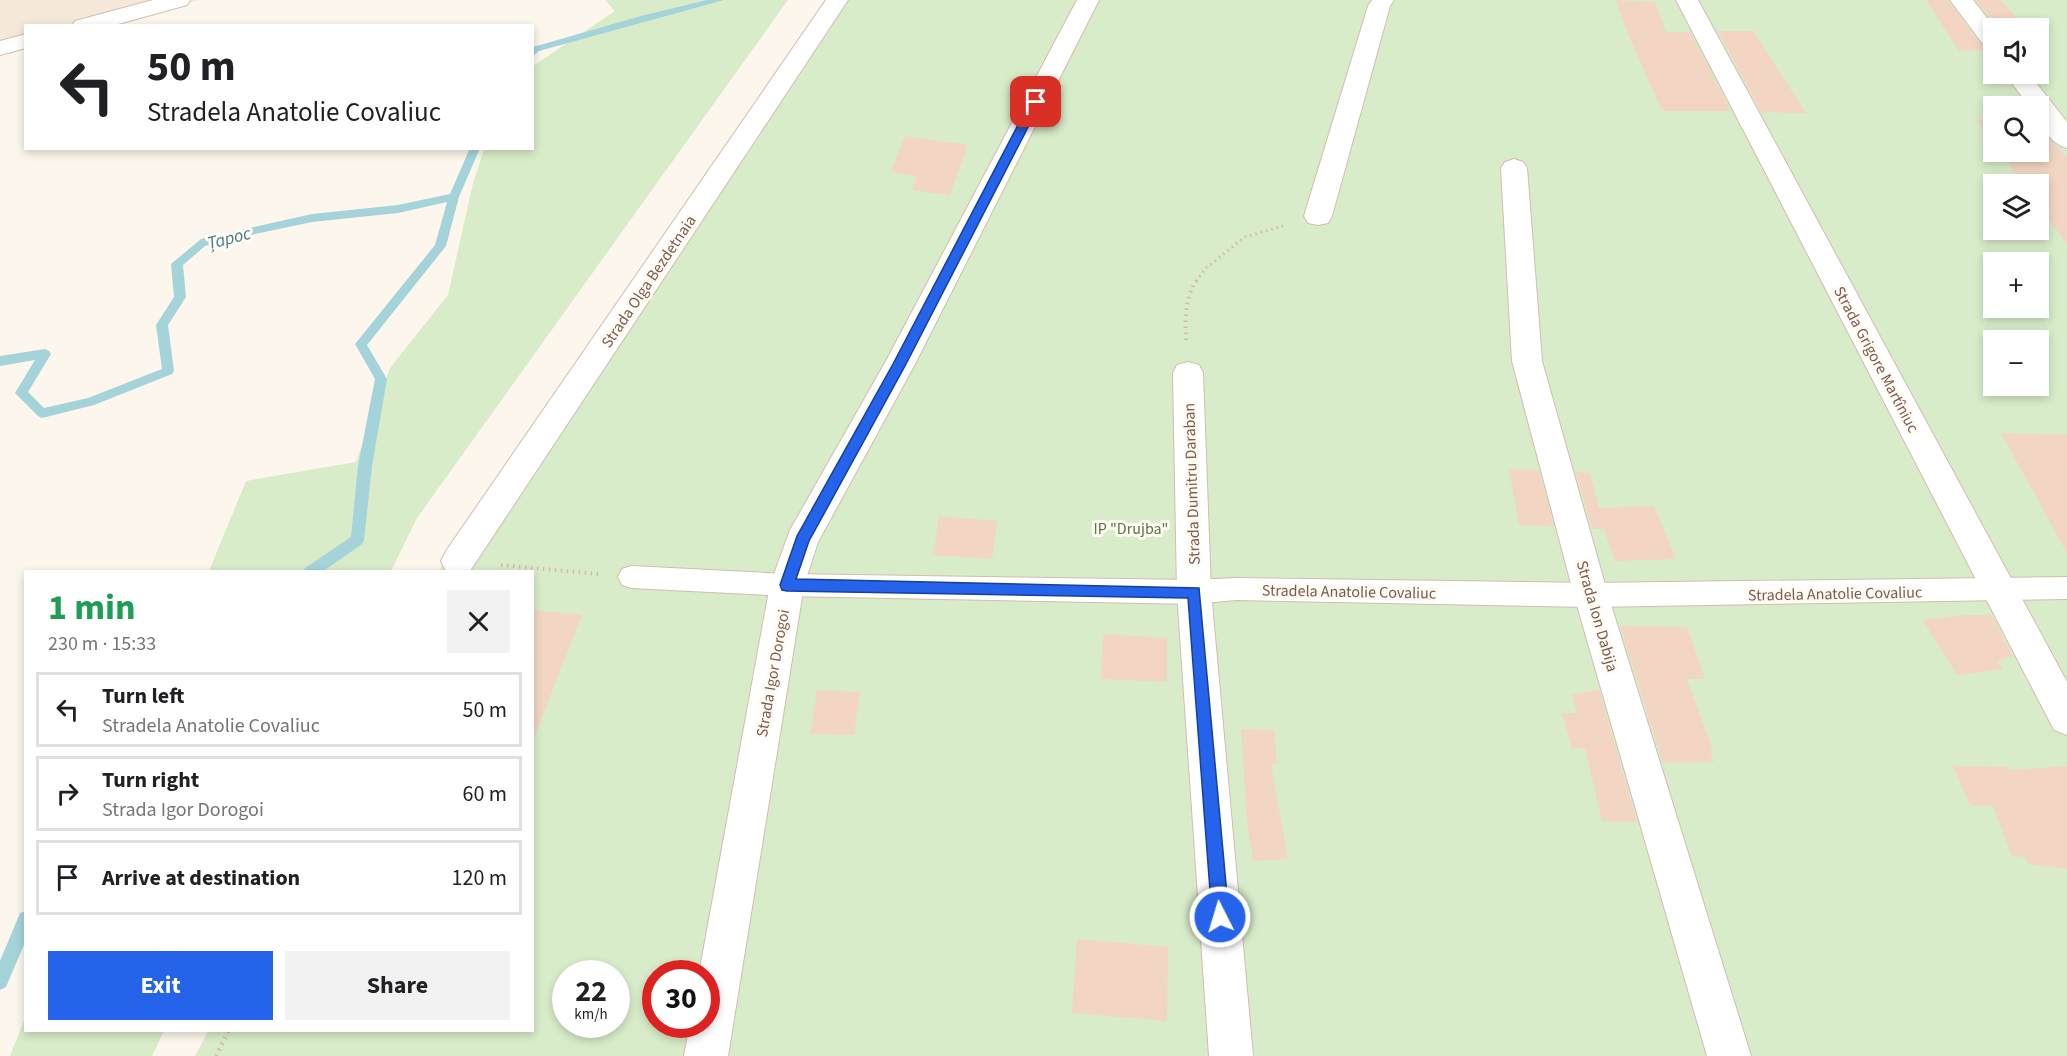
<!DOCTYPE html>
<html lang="en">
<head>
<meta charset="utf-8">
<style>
	:root { --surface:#fff; --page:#f2f2f2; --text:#202124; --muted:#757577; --line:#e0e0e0; --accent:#2563eb }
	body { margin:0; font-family:"Source Sans 3",sans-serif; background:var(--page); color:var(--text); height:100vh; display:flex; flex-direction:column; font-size:22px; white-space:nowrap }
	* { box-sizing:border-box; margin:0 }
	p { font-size:20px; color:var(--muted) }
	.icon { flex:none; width:33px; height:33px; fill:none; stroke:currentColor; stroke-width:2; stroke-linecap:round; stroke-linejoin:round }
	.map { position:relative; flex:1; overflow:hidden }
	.panel { position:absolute; left:24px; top:570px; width:510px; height:462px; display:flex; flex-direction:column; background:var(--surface); border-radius:0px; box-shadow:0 3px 9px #0003 }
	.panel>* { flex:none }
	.guide { position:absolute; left:24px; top:24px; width:510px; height:126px; border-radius:0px; box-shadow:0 3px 9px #0003; background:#fff; color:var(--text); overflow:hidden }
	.tools { position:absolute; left:1983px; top:18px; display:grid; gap:12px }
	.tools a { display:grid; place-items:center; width:66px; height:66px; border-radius:0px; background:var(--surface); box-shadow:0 3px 9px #0003; font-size:30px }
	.speed { position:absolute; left:552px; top:960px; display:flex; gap:12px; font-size:30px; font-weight:700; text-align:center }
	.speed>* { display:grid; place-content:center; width:78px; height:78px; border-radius:50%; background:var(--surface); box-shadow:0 3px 9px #0003; line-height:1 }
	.speed small { font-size:15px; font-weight:400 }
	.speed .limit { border:9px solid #d22; background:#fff; color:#111 }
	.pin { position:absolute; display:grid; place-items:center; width:51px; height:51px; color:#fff; margin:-26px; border-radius:12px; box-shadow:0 3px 9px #0006 }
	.me { position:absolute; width:66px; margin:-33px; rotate:355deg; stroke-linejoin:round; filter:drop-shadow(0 0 4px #0008) }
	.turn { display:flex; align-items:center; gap:21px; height:126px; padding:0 24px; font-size:27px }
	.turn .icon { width:78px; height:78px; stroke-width:2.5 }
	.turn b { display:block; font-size:42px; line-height:51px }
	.round { display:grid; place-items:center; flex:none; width:63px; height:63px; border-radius:0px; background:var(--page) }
	.summary { display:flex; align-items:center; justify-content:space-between; height:102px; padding:0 24px }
	h1 { font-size:36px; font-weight:700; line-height:45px; color:#1e9e55 }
	.cta { display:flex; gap:12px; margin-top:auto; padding:12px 24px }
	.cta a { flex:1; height:69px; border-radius:0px; background:var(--accent); color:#fff; font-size:24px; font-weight:700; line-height:69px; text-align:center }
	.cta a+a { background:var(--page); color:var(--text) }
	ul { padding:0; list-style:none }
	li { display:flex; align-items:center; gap:18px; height:75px; margin:0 12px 9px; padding:0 12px; border:3px solid var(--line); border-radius:0px }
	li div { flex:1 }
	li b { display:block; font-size:22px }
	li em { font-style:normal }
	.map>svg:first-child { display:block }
	.residential { fill:#f5e8da }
	.green { fill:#d8ecc9; fill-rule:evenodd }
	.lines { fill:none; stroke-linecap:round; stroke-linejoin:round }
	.stream { fill:#a5d3da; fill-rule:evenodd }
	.building { fill:#f3d5c3 }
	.service-casing { stroke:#d1beb0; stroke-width:2 }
	.minor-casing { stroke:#d1beb0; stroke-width:2 }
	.path-far2 { stroke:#d9b8a5; stroke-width:3; stroke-dasharray:1.5 4; stroke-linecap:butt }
	.path-far1 { stroke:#d9b8a5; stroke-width:4; stroke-dasharray:1.5 4.5; stroke-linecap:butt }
	.path { stroke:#d9b8a5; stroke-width:4.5; stroke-dasharray:1.5 5; stroke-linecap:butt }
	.service { fill:#fff; fill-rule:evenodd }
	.minor { fill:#fff; fill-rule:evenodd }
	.route { fill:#2563eb; stroke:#184099; stroke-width:1.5 }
	.labels { text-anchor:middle; stroke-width:6; stroke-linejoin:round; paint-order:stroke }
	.street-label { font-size:16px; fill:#7a5c4d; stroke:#fffaf3 }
	.park-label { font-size:16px; fill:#537a41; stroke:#fffaf3 }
	.water-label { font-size:18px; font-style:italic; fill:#437c86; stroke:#fffaf3 }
</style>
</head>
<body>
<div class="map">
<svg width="2067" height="1056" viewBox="0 0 2067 1056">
	<rect width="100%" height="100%" fill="#fdf6ec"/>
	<path class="residential" d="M0,0H200L106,25L26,26L25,47L0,54Z"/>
	<path class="green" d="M605,0H788L417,518L391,571H209L246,481L356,462L390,368L448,295L473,183L484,149L532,148L533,66L615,11Z
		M825,0H2067V1056H195L208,1031L532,1030V572L439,571L455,541ZM1994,28H2038V74H1994ZM1994,106H2038V152H1994ZM1994,184H2038V230H1994ZM1994,262H2038V308H1994ZM1994,340H2038V386H1994ZM566,974H616V1024H566ZM656,974H706V1024H656Z
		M25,1018L26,1030L164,1031L152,1056H10Z"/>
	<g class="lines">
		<path class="stream" d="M707,0H724L539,51L532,57L533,47L641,16Z
			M470,148H480L459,197L446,246L367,345L387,379L372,466L364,540L362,544L322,572H303L305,568L351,537L358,466L375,379L355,344L435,245L447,202L398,213L312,222L251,235L205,246L183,265L186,297L168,325L174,371L172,374L94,405L42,418L38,416L15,393L35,360L0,366V356L45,349L49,351L51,354L28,392L44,408L88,398L162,369L156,325L174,297L171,264L201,239L312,214L398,205L450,194Z
			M26,911V940L6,987L0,990V961L20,913Z"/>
	</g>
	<path class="building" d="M1616,0L1655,2L1666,32H1690L1731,111H1662L1625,27Z
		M1926,0H1948L1985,50L1959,51Z
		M1976,0H2000L2026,28H1997Z
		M1718,31H1753L1806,113L1761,112Z
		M1976,120H1994V144Z
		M2038,126L2067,157V244L2038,205V184H2023L1999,152H2038Z
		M905,136L968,145L950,195L912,190L917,177L891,171Z
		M2001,433L2067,435V553Z
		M1509,469L1539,470L1554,526L1519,525Z
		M1576,472L1590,473L1599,508L1654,506L1676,559L1615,561L1604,529H1592Z
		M939,516L997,521L992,559L933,555Z
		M532,610L582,615L535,735H532Z
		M1967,615H1991L1994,619L2013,656L1997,661L2003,669L1957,675L1923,620Z
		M1620,626L1687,627L1705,679H1687L1713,751H1710L1714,762L1663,763Z
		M1103,634L1167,638V682L1101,679Z
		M1599,689L1637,822L1602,821L1585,748L1572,749L1562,713H1577L1572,695Z
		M817,690L860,692L854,735L810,734Z
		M1241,729L1274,730L1277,764H1271L1288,859L1253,861L1247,822Z
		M1953,766L2008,767L2010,770L2067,766V869L2028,864L2026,857L2012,856L1993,806L1970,805Z
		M1077,939L1168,947L1167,1021L1072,1013Z"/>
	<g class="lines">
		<g class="service-casing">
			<path id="service" d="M631,566L787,574L1194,580L1236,578L1591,583L2067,577V599L1591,607L1236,600L1194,604L787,596L631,588L622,585L618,577L622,569Z"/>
		</g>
		<g class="minor-casing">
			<path id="minor" d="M153,0H190L187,5L111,26H72L75,21Z
				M826,0H848L470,571H446L441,561L446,551Z
				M1077,0H1099L914,366L818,542L804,585L728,1056H684L690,1024H706V974H699L770,585L790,530L886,361Z
				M1372,0H1394L1390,6L1332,216L1328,223L1318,225L1308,223L1304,216L1368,6Z
				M1676,0H1698L2067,682V735L2054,730Z
				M1950,0H1973L1995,28L1994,50L1986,48Z
				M26,34V48L0,55V41Z
				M2005,74H2029L2067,122V148C2050,144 2038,123 2038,106H2029Z
				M1514,159L1523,162L1527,168L1542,361L1608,595L1751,1056H1707L1574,595L1512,361L1501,168L1505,162Z
				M1188,362L1199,365L1203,373L1211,592L1253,1056H1209L1177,592L1173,373L1177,365Z"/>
		</g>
		<path class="path-far2" d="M1196,281L1206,268L1245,237L1283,226"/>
		<path class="path-far1" d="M1186,340C1185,320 1185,296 1197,280
			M501,565L598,574"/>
		<path class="path" d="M216,1056L229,1030"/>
		<use href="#service" class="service"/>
		<use href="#minor" class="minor"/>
	</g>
	<path class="route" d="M1036,98L1041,102L905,366L809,541L796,579L1199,588L1229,917L1226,923L1220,925L1214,923L1212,917L1188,598L787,591L782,590L780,585L797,536L893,364L1030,102Z"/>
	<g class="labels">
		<g class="street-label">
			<text transform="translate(648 281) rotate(-56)" y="6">Strada Olga Bezdetnaia</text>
			<text transform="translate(1877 359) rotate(62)" y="6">Strada Grigore Martîniuc</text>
			<text transform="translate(1191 484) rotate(-92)" y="6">Strada Dumitru Daraban</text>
			<text transform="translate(1349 591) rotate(1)" y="6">Stradela Anatolie Covaliuc</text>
			<text transform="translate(1835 593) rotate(-1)" y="6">Stradela Anatolie Covaliuc</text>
			<text transform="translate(1598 616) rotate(74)" y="6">Strada Ion Dabija</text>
			<text transform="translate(772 673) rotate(-80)" y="6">Strada Igor Dorogoi</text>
		</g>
		<g class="park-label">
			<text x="1131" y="534">IP "Drujba"</text>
		</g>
		<g class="water-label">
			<text transform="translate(229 238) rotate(-14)" y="6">Țapoc</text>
		</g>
	</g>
</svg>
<div class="tools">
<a><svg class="icon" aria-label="sound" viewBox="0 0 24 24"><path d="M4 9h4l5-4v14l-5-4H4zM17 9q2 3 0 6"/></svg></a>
<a><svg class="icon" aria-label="search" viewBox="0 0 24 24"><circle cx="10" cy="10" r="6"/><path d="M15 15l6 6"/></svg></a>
<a><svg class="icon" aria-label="layers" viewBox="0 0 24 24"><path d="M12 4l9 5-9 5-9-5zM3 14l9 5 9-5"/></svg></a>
<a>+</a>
<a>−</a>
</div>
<div class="speed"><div>22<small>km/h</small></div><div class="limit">30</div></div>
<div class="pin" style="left:1036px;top:102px;background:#d93025"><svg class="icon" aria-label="arrive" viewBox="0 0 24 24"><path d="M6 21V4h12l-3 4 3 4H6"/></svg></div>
<svg class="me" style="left:1220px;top:917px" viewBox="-20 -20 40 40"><circle r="17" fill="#2563eb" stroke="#fff" stroke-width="3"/><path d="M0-11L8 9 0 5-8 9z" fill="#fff"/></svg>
<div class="guide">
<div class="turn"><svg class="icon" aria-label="left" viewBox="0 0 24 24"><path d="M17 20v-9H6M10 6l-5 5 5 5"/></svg><div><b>50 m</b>Stradela Anatolie Covaliuc</div></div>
</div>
<section class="panel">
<div class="summary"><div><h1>1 min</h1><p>230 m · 15:33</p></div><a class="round"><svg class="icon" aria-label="close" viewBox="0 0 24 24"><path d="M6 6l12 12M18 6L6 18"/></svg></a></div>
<ul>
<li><svg class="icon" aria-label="left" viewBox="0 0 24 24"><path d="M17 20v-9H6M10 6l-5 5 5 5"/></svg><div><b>Turn left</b><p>Stradela Anatolie Covaliuc</p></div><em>50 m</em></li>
<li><svg class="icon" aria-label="right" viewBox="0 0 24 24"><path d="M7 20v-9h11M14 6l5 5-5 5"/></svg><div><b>Turn right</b><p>Strada Igor Dorogoi</p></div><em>60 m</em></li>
<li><svg class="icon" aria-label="arrive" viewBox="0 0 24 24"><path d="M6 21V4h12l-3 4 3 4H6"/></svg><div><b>Arrive at destination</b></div><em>120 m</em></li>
</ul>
<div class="cta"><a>Exit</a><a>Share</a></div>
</section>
</div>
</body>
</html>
